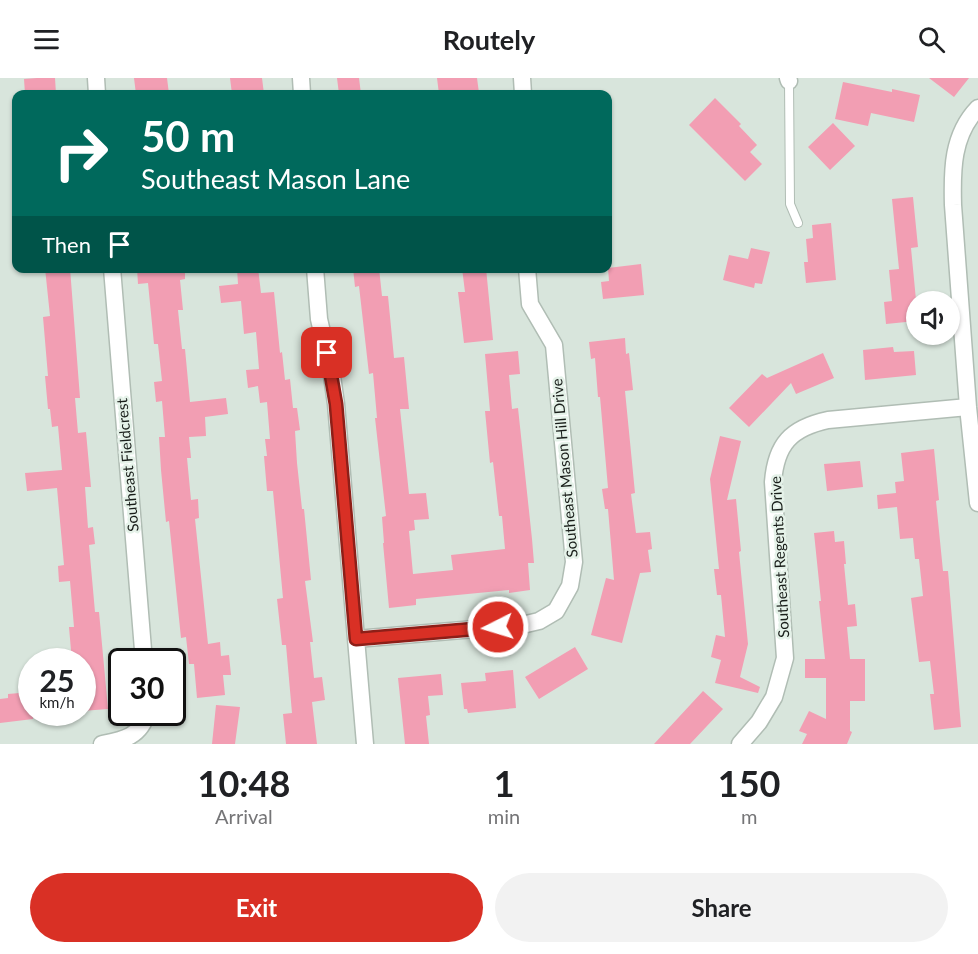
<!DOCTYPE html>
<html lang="en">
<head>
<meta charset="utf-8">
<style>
	:root { --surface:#fff; --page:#f2f2f2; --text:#202124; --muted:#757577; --accent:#d93025 }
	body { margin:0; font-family:Lato,sans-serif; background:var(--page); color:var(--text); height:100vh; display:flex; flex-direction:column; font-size:22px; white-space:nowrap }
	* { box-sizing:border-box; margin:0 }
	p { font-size:20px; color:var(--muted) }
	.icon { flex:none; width:33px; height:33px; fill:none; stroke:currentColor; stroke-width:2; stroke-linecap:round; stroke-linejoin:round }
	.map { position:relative; height:666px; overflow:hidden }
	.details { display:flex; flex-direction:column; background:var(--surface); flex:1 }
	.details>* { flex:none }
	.hud { position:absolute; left:12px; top:12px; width:600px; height:183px; border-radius:12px; box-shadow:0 2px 4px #0004; background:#00695c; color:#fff; overflow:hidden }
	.controls { position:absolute; left:906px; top:213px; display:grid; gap:12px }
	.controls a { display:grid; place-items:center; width:54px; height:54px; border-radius:50%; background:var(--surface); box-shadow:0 2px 4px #0004; font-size:30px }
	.speed { position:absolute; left:18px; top:570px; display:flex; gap:12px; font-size:30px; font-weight:700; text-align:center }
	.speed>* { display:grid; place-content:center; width:78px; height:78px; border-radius:50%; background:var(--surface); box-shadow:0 2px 4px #0004; line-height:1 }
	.speed small { font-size:15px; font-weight:400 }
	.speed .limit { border:3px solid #111; border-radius:9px; background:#fff; color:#111 }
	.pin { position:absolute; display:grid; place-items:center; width:51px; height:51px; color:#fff; margin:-26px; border-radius:12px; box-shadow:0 3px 9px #0006 }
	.me { position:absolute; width:66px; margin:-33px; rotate:265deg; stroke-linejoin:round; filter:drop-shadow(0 0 4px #0008) }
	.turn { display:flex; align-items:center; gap:21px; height:126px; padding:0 30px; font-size:27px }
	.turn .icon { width:78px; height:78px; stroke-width:2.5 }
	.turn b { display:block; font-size:42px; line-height:51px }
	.then { display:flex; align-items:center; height:57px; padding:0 30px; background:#0003; gap:12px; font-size:22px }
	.eta { display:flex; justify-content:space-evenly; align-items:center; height:102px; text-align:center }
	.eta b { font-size:36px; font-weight:700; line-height:42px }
	.button { display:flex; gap:12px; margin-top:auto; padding:12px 30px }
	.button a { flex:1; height:69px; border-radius:36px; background:var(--accent); color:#fff; font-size:24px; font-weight:700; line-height:69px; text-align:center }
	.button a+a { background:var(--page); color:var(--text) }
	header { display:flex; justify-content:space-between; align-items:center; height:78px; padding:0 30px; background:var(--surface); font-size:27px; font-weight:700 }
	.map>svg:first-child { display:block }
	.building { fill:#f29eb3 }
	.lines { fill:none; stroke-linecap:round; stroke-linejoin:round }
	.lane-casing { stroke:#b0bdb4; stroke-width:10 }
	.street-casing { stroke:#b0bdb4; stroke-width:19 }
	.lane { stroke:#fff; stroke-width:8 }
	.street { stroke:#fff; stroke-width:16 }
	.route-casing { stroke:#8d1f18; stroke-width:15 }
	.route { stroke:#d93025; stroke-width:10 }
	.labels { text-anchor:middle; stroke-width:5; stroke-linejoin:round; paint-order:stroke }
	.street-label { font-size:15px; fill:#191e1a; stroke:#e5f2e9 }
</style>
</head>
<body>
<header><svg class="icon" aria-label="menu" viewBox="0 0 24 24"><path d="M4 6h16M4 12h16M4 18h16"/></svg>Routely<svg class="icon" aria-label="search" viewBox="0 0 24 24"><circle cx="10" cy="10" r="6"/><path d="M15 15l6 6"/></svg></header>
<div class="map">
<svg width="978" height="666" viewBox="0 0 978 666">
	<rect width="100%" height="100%" fill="#d8e5dc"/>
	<path class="building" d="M37,0H55L56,16H25L24,1Z
		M134,0H167L169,16H136Z
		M230,0H262L264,16H232Z
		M337,0H359L361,16H339Z
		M437,0H477L479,15L439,16Z
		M929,0H969L954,19Z
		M843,4L892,14V11L920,17L914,44L871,35L868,48L835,41Z
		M715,20L741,46L739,48L757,67L750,74L762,86L745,103L689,47Z
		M833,45L855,68L830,92L808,69Z
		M913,119L918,169L911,170L916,222V243L886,246L884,224L892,223L889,192L899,191L892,121Z
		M831,145L836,202L806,205L804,184H808L806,161L813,160L812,147Z
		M751,170L770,174L762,206L755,205L754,210L723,202L729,177L748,181Z
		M641,186L644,217L603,221L601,204L609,203L608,190Z
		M45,190H70L80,320H75L78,355L86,354L91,409H85L88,450L93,449L95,466L89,467L95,534H99L108,631L82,633V584H72L69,549H74L70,503L59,504L58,488L64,487L57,410L27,413L25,395L62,392L58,348L52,349L50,331H48L45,298H48L43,239L50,238Z
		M137,190H185V201L180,202L183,232H178L182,271H185L190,324L226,320L228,336L205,339L206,358L189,359L191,380H187L191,422L198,421L199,440L195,441L208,566L220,564L221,578L229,577L231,597H223L225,617L197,620L194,586H189L186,559L181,560L169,443L166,444L161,392L159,359H165L162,323L156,324L154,304L162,303L158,266H154L148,205L138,206Z
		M237,190H258L261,215L274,214L280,275L282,274L285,302L290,301L293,330H297L300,352L295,353L297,385L302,431H304L311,502L305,503L313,564H310L314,600L322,599L325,622L312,624L317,666H286L283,636L292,635L286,567H282L277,521L283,520L273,413H267L264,378H267L265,361H270L267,324L260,325L258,308L248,310L246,292L259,291L256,254L244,256L241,223L221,225L219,208L238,206Z
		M353,190H379L382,218H388L394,280L404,279L409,331H400L409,416L426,415L429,441L414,442L415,452L409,453L413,496L453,492L451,477L505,471L502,438H499L493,384L490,385L485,333H490L485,276L518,273L520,296L509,297L512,331L518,330L532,461L534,485H528L530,512L509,515V512L416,521V527L389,530L383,465H384L382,439L386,438L375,340H377L373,295L369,296L359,208L355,209Z
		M462,190H486L493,262L464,265L458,214H465Z
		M625,260L626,276L629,275L633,312L625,313L635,415L631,416L636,455L650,454L652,471L648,472L651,494L640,495L622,565L591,557L606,500L614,502L608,431H605L602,411L608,410L600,319H598L595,280L591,281L589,264Z
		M893,269L894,274L914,273L916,297L865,302L863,272Z
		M823,275L834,300L796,316L791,305L749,349L729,330L762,296L767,300Z
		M720,358L741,363L727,422L736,421L741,473L739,474L748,566L740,599L760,609L758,615L715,605L721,582L711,579L716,557L725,559L721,517H717L714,491H719L710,401Z
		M934,371L939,422L936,423L943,493H948L961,649L934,652L930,616H934L930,583L919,584L911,520L923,518L919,481H915L913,460L900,461L897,429L878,431L877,417L896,415L895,404L904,403L901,375Z
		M860,383L863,409L827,413L824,386Z
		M834,453L835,464L844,463L846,486H844L848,527L855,526L857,548L847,549L850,581H865V623H850V653L852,654L847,666H802L807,656L799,653L809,633L826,641V600H805V581H825L819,523H821L814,455Z
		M575,569L588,591L539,621L525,599Z
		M513,592L516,630L468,635L467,631H464L461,605L486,603L485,595Z
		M441,596L443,617L428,618L430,637L426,638L429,666H405L398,600Z
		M703,613L723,631L690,666H654Z
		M31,614L32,634H33V641L0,645V621L8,620V616Z
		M216,627L240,629L235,666H212Z"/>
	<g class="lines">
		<g class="lane-casing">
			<path id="lane" d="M789,3L790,126L798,145"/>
		</g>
		<g class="street-casing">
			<path id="street" d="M96,0L97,16
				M301,0L302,16
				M522,0L523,16
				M788,0L789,3
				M978,30C952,57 952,92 953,127L968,329L978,425
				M112,190L144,584
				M315,190L319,241L332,298L336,326L365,666
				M356,561L522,547L539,543L556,533L570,508L574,484L554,267L530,226L527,190
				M102,666C123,662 141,659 147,634
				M740,666L759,644L774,619L785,580L773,404C776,366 791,350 828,342L968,329"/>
		</g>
		<use href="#lane" class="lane"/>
		<use href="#street" class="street"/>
	</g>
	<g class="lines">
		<g class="route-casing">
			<path id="route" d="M327,275L336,326L356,561L498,549"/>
		</g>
		<use href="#route" class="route"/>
	</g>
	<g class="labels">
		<g class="street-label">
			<text transform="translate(128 387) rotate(-95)" y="5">Southeast Fieldcrest</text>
			<text transform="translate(565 390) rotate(-95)" y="5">Southeast Mason Hill Drive</text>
			<text transform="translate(780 479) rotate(-93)" y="5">Southeast Regents Drive</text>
		</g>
	</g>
</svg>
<div class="controls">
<a><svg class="icon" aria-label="sound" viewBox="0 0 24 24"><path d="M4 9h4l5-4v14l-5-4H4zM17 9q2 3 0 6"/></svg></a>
</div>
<div class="speed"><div>25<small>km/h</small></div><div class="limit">30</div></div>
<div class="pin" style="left:327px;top:275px;background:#d93025"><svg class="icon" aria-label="arrive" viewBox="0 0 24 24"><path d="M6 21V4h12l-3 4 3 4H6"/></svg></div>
<svg class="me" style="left:498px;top:549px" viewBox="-20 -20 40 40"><circle r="17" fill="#d93025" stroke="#fff" stroke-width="3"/><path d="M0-11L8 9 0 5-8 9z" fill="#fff"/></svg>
<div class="hud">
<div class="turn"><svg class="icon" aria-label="right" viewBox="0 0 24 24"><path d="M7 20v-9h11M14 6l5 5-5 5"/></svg><div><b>50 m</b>Southeast Mason Lane</div></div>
<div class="then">Then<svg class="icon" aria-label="arrive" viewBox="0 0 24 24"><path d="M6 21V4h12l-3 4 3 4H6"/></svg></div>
</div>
</div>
<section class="details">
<div class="eta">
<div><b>10:48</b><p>Arrival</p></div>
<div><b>1</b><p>min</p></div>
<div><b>150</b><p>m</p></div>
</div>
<div class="button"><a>Exit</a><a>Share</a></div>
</section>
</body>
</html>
